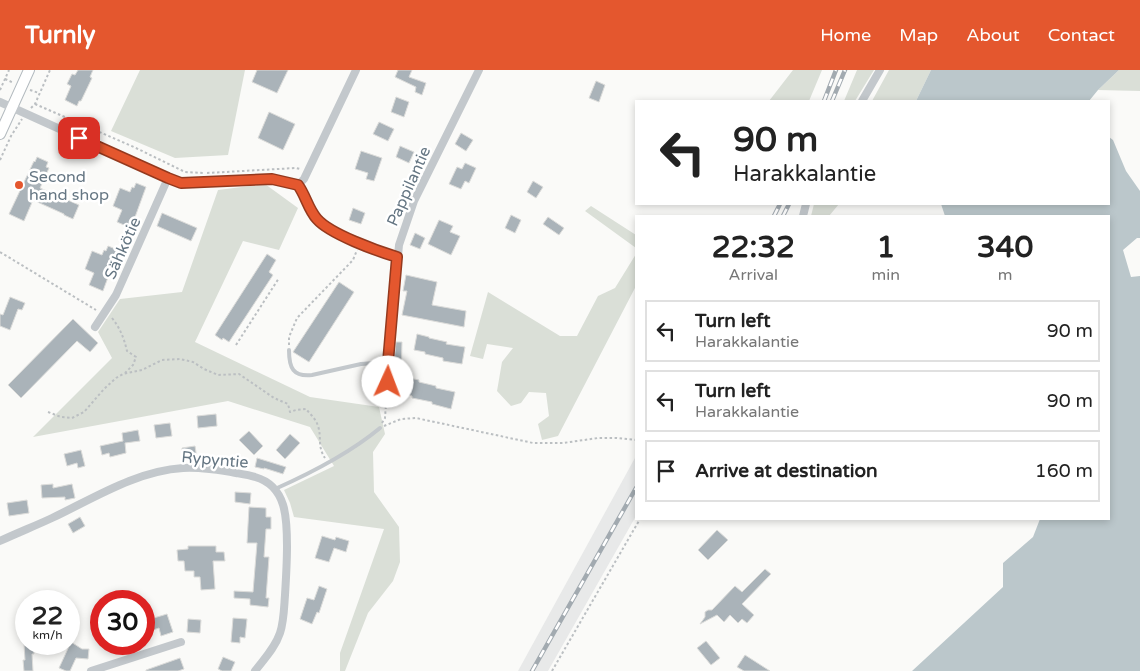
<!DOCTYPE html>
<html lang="en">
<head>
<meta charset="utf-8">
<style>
	:root { --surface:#fff; --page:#f2f2f2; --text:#222; --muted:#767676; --line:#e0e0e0; --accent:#e4572e }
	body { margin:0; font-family:"Varela Round",sans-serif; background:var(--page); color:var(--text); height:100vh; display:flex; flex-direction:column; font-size:19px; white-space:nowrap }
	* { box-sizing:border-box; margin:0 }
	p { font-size:16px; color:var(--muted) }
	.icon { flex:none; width:28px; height:28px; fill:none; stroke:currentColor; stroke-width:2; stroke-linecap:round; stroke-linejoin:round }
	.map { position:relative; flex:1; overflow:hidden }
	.sheet { position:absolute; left:635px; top:145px; width:475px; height:305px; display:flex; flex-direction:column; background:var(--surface); border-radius:0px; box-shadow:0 2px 8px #0003 }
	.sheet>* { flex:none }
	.top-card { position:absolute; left:635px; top:30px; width:475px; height:105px; border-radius:0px; box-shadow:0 2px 8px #0003; background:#fff; color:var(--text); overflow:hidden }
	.speed { position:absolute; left:15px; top:520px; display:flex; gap:10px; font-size:25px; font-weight:700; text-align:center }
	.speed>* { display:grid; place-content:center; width:65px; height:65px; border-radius:50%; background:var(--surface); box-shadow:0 2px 8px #0003; line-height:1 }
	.speed small { font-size:12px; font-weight:400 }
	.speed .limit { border:8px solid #d22; background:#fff; color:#111 }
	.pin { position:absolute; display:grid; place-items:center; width:42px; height:42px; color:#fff; margin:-21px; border-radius:10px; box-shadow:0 2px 8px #0006 }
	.me { position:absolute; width:55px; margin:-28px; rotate:2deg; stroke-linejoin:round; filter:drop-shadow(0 0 4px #0008) }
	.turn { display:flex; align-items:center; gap:18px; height:105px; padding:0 15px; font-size:22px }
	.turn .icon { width:65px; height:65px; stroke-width:2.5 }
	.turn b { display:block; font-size:35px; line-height:42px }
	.eta { display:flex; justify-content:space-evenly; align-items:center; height:85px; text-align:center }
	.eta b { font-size:30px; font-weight:700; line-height:35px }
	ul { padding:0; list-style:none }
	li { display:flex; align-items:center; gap:15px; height:62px; margin:0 10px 8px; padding:0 5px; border:2px solid var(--line); border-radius:0px }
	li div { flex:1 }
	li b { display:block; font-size:19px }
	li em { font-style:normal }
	header { display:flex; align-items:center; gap:30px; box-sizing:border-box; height:70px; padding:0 25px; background:var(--accent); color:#fff }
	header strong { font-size:24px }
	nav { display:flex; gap:28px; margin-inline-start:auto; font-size:18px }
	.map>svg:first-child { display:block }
	.built { fill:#e8e9e9 }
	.green { fill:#dadfd7 }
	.water { fill:#bbc7cb }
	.building { fill:#aab3b9; stroke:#dcdcda }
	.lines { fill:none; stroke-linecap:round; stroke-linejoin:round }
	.secondary-casing { stroke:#b3babf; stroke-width:12 }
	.path { stroke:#bbbfc2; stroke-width:2; stroke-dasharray:2.5 2.5; stroke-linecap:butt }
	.lane { stroke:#c3c8cc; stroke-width:4 }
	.street { stroke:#c3c8cc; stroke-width:8 }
	.secondary { stroke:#fff; stroke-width:10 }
	.rail-casing { stroke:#a2aab0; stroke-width:4.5 }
	.rail { stroke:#fff; stroke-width:2.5; stroke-dasharray:8; stroke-linecap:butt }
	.route-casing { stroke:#94391e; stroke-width:12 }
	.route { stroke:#e4572e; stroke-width:9 }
	.poi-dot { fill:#e4572e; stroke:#fff; stroke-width:2 }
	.labels { text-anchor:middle; stroke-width:5; stroke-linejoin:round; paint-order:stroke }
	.poi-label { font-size:16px; fill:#657683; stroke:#fff; text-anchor:start }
	.street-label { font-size:16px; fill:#657683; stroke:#fff }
</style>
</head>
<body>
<header>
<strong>Turnly</strong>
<nav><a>Home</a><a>Map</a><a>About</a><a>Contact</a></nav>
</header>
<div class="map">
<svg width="1140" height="601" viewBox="0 0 1140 601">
	<rect width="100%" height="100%" fill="#fafaf8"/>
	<path class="built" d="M636,386V446L548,601H518Z"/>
	<path class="green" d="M140,0H245L228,85L175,88L111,61Z
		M793,0H822L809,31H769Z
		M857,0H874L855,31H844Z
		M889,0H931L916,31H872Z
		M1119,0H1140V21L1098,20Z
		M265,114L298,138L279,180L243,171L195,272L310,327L379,337L385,364L373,382L374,422L399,457L400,492L393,511L368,543L345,601H340V583L384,459L294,447L290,433L284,420L334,396L310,357L228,331L33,367L112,288L98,262L120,229L182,222L218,120Z
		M814,134H839L829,146H811Z
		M591,136L636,165V178L585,141Z
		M636,184V216L558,366L542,370L538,354L549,346L546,323L529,322L521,333L511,336L497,321L502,292L513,278L487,274L483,289L470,286L488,222L560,266H577L598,226L615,218Z"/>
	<path class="water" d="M931,0H1119L1098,20L1089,31H916Z
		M1109,67L1113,70L1126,101L1140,121V168H1137L1123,180L1131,207L1140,206V601H912L1003,517V493L1033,467L1040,449H1109V146H945L941,134H1109Z"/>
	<path class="building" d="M78,0H93L90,7L92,8L81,31H79L77,36L65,30L71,16L67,14L72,4L75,5Z
		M257,0H288L277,23L252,12Z
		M398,0H412L409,7L426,13L422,25L415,22L416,17L395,7Z
		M596,11L605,15L599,32L589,28Z
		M396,27L409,32L404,47L391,42Z
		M269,42L295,54L283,80L258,68Z
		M379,52L394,59L388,71L373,64Z
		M461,63L473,70L466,81L455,74Z
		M400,76L414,82L409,93L396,87Z
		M361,81L382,88L374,111L366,109L368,103L355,99Z
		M37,87L48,92L46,97L49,98L40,118L79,135L73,149L64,145V144L33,130L24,151L9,144L34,91L35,92Z
		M465,93L476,98L469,113L465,111L461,119L449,114L457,97L462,99Z
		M533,111L543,117L536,128L527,122Z
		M136,113L146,117L131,158L117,152L122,140L113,136L120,118L130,122L132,117L134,118Z
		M353,138L365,143L361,154L349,150Z
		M162,143L197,158L191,171L157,156Z
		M511,145L521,150L515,163L505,158Z
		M548,147L564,158L559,165L543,154Z
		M439,150L453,156L450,162L460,166L451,185L428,174Z
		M415,163L425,168L420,179L410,175Z
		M108,176L118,180L103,221L89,215L94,203L85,199L92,181L102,185L104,180L106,181Z
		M267,184L276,190L269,202L273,205L229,272L223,268L222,270L215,265Z
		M406,205L437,212L432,235L466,241L464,257L402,245L407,221H403Z
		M339,212L354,222L309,292L293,282Z
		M10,227L25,233L22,240L18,239L10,260L0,256V244L3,245Z
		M73,249L98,273L90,282L77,271L21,328L8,315Z
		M417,264L429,267V268L447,272L446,274L465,277L462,294L443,291V288L425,284V282L414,280Z
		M396,272H402L401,313H393L394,292Z
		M409,308L419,310V312L436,316V318L455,322L451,339L432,334V332L412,328V326L406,324Z
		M216,344L217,356L198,358L197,346Z
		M170,353L172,366L156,368L154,355Z
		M138,360L140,371L125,373L126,383L110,387L109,383L102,385L100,376L123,371L122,363Z
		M249,361L263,376L254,385L239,370Z
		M290,364L300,373L285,389L276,380Z
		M195,376L197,389L183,391L182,378Z
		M81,380L85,396L78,398L77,393L67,396L64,384Z
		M257,388L286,397L283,404L264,398V399L255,397Z
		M53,414V418L72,414L75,428L65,430V427L42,428L41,415Z
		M235,422L251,423L250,434L235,432Z
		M27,430L29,443L9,446L7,433Z
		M249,437L266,438V447H271V459H266L264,487H269L266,528H269L268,537L250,535V529L234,528V521L253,522L257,473H247Z
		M80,447L85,456L73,463L68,454Z
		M717,460L728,470L708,490L698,480Z
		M322,466L335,470L336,467L349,471L346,482L334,478L329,492L315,488Z
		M188,476H216V482H224L225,491H213L215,519L201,520L200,507H194V501H185L184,491H178L177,480L188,479Z
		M765,499L771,504L742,534L754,545L747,553L742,549L738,553L730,545L724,552L717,545L700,554L705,547V542L708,540H712L735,516L742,522Z
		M319,516L327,519L319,543L317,542L312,554L300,549L307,528L314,530Z
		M167,544L173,562L161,566L159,558L144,563V551Z
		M233,548L247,549L245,568L240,567V573L231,572Z
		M188,549L201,550L200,563L187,562Z
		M706,571L720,588L711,595L697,578Z
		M71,572L82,579H89L88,589L76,588L70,601H66L59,598Z
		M24,574H33L34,584H32L33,601H24L23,590H25Z
		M745,585L770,601H744L737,597Z
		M223,587L235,592L231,601H222L218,599Z
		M180,588L184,599L178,601H146V600Z"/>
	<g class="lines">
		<g class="secondary-casing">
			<path id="secondary" d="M0,64L29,0"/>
		</g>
		<path class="path" d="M5,9L14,13
			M0,20L9,0
			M30,20L39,23
			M35,34L136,78L185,102L203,103
			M31,38L35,34L50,0
			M0,90L11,66L22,49
			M207,103L296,98L300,99
			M0,182L96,240
			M112,248C120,258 124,268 127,281L136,287L133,295L125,303
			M236,275L279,208
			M289,275V267L297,248L353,190L357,180
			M48,342L61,347L72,348L84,342L104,319L116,308L123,304L142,300L162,290L180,289L193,292L204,299L218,305L239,304L274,328L288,334L290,342L296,340L306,339C310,344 316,349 318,356C322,368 317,376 325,388
			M382,353L385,348L387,319
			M384,356L401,349L416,348L533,373H563L598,368H617L636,370
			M552,601L640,449"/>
		<path class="lane" d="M289,280C289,298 293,307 312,305L361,294L387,292
			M275,419C311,403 350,383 380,358"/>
		<path class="street" d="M862,31L880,0
			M0,32L168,108L181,113L272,109L298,115C306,126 308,139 317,149C330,164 377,181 397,187
			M298,115L304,109L356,0
			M803,146L806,134
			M95,257L116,225L168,108
			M388,312V292L399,175L414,131L479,0
			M0,471C17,463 35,456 52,448C94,428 136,401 183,398C197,397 222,400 236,403C242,404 249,405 255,407C287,416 287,449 287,476C287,493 286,509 285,525C284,538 284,551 280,563C275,578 264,589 255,601
			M91,601L181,572"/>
		<use href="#secondary" class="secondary"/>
		<g class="rail-casing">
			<path id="rail" d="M824,31L836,0
				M832,31L845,0
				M774,146L780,134
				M783,146L789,134
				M532,601L636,418"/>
		</g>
		<use href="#rail" class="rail"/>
	</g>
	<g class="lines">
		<g class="route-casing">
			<path id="route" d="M79,68L168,108L181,113L272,109L298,115C306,126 308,139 317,149C330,164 377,181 397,187L388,292V312"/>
		</g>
		<use href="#route" class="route"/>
	</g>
	<circle class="poi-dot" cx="19" cy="115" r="5"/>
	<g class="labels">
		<g class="poi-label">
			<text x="29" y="112">Second<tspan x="29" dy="18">hand shop</tspan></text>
		</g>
		<g class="street-label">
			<text transform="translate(408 116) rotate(-66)" y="6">Pappilantie</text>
			<text transform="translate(122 178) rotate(-66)" y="6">Sähkötie</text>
			<text transform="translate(215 389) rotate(5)" y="6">Rypyntie</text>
		</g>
	</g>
</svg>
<div class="speed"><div>22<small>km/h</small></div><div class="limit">30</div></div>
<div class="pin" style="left:79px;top:68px;background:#d93025"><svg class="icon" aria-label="arrive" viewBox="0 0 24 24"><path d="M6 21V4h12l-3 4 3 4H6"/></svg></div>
<svg class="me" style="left:388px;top:312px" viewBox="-20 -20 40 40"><circle r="19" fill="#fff"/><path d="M0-13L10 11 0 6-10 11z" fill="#e4572e"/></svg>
<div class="top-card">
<div class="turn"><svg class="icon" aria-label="left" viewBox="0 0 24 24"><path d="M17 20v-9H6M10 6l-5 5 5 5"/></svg><div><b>90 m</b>Harakkalantie</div></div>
</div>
<section class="sheet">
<div class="eta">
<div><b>22:32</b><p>Arrival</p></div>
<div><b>1</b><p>min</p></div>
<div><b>340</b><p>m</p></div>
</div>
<ul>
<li><svg class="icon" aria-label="left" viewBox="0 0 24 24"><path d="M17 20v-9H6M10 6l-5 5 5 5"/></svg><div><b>Turn left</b><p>Harakkalantie</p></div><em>90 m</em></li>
<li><svg class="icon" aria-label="left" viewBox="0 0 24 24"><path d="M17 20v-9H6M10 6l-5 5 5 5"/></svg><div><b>Turn left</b><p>Harakkalantie</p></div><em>90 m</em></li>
<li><svg class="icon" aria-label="arrive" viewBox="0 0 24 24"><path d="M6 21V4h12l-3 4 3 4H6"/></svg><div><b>Arrive at destination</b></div><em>160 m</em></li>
</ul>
</section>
</div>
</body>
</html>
